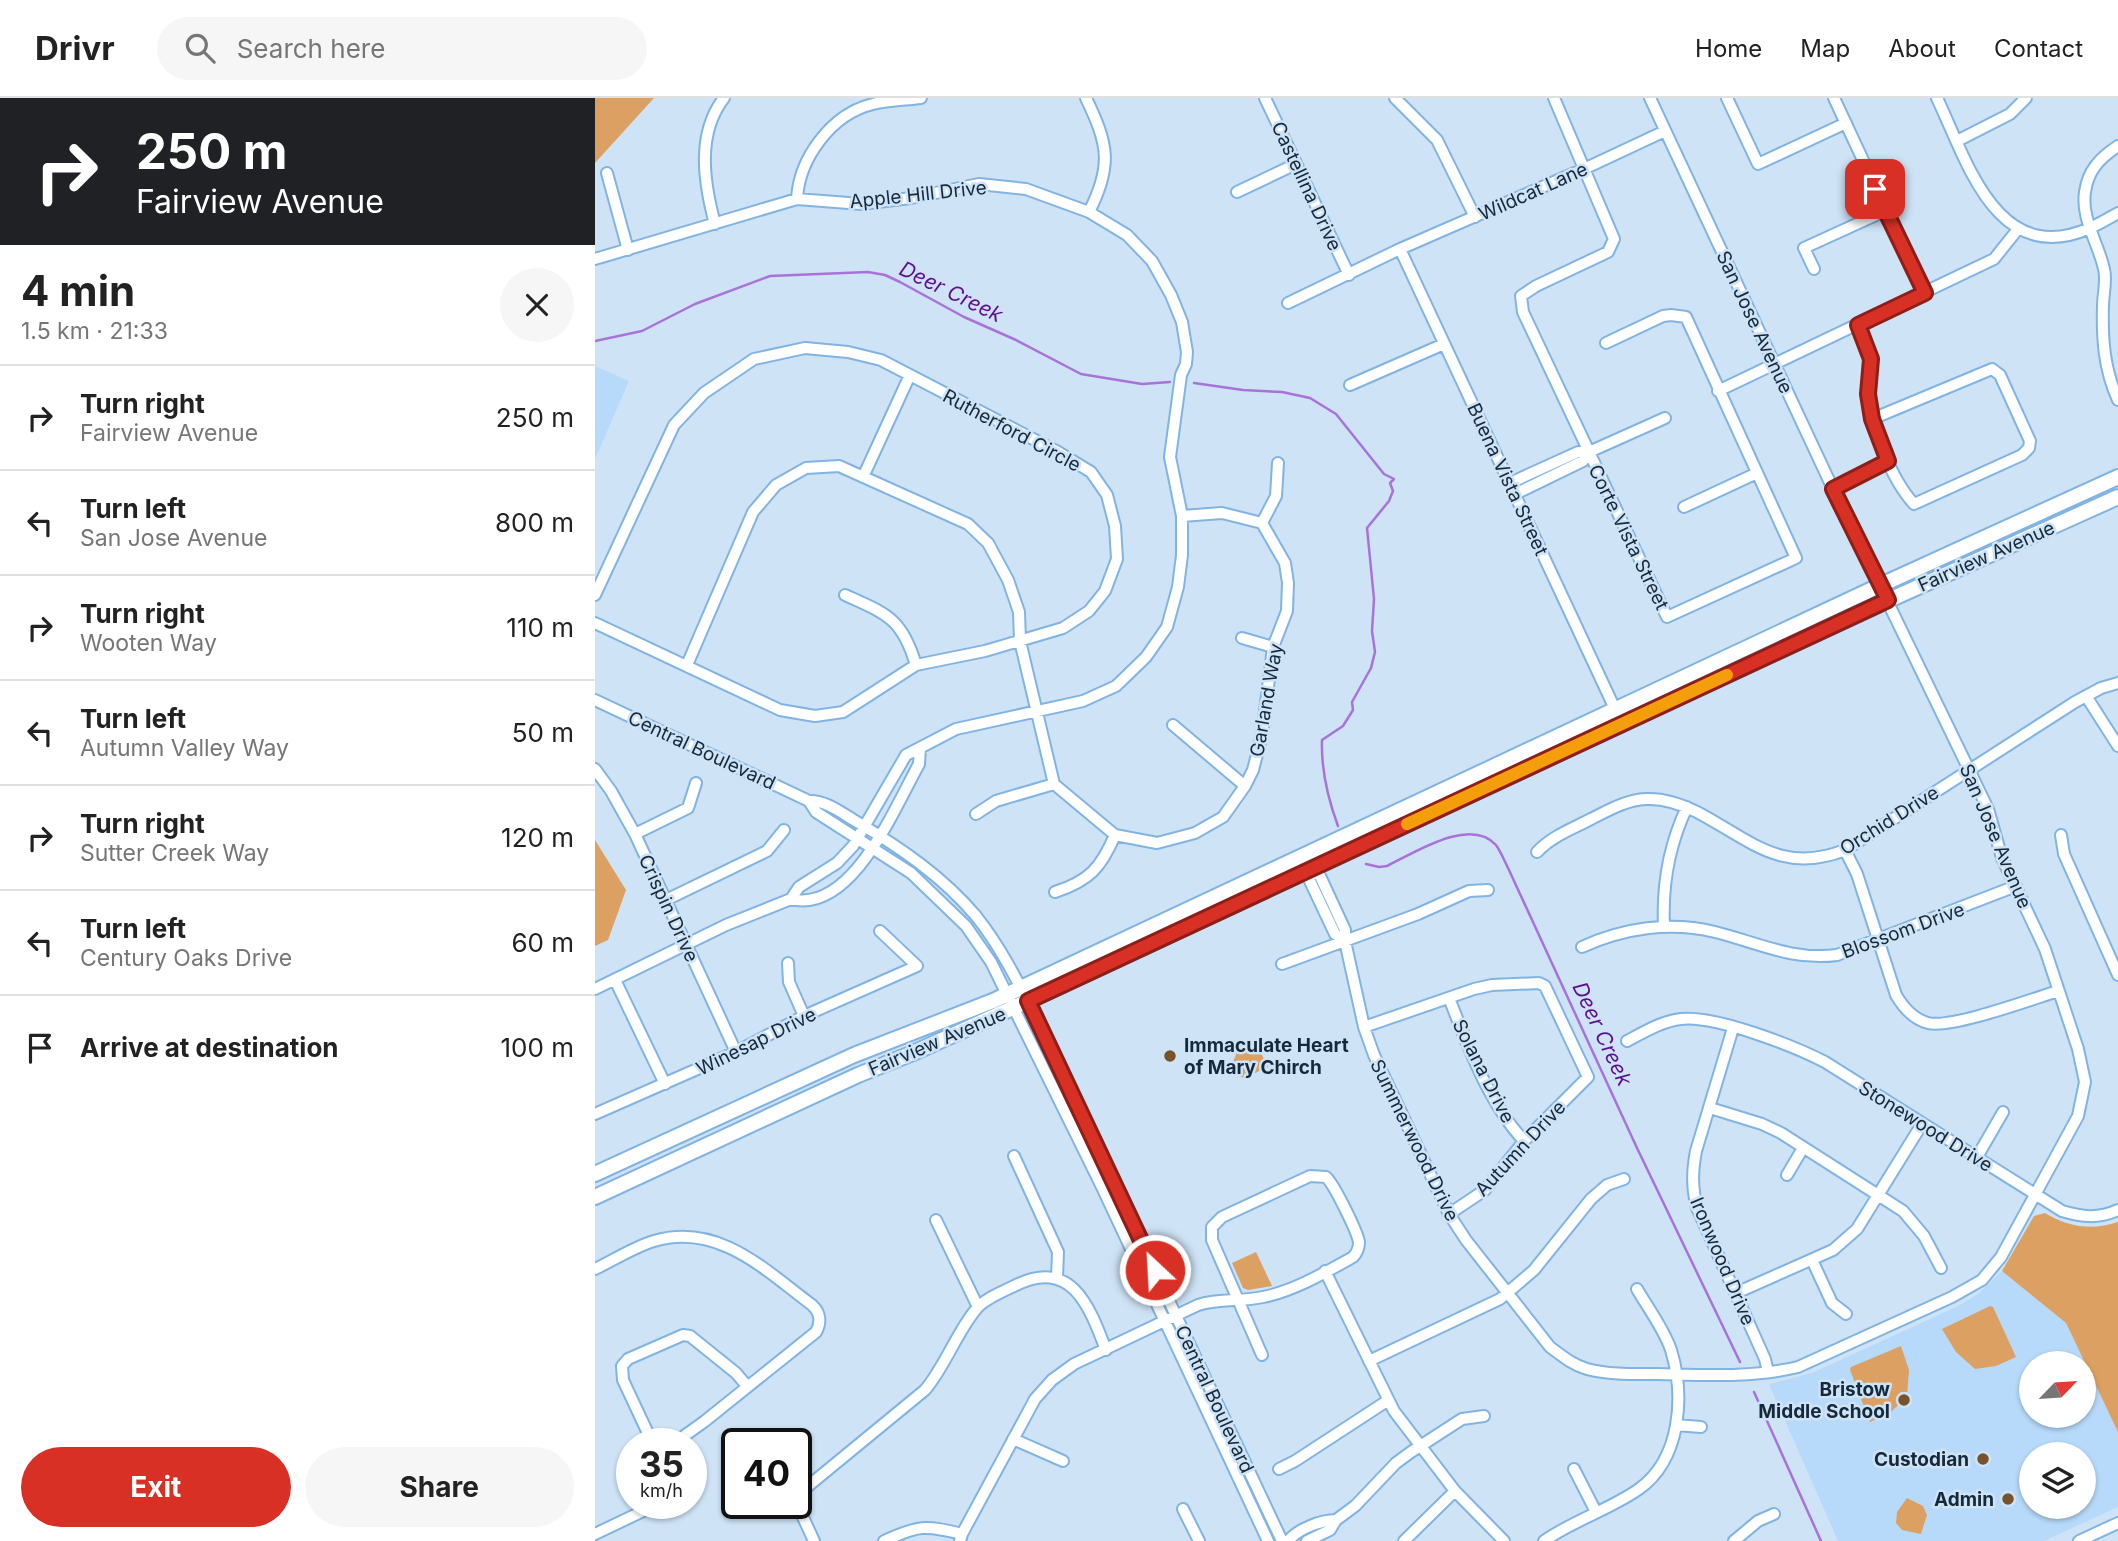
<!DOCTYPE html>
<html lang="en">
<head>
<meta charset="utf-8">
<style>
	:root { --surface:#fff; --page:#f6f6f6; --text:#222; --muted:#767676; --line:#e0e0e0; --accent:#d93025 }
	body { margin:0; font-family:Inter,sans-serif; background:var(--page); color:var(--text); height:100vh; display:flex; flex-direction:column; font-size:26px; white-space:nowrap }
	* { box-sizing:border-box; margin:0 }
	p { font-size:23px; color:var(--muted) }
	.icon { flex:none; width:38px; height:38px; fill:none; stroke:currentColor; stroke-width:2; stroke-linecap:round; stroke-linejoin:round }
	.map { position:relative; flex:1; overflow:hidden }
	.details { display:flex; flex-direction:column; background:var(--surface); width:595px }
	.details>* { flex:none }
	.top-card { background:#202124; color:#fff; overflow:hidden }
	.needle { width:46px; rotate:65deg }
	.buttons { position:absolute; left:1424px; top:1253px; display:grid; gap:14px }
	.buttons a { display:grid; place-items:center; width:77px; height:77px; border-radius:50%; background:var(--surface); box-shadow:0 2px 5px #0004; font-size:35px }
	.speed { position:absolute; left:21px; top:1330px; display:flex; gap:14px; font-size:35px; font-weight:700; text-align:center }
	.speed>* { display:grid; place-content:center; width:91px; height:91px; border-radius:50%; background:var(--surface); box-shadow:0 2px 5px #0004; line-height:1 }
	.speed small { font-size:18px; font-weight:400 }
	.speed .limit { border:4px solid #111; border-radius:10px; background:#fff; color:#111 }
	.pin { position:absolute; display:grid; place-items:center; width:60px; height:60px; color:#fff; margin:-30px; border-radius:14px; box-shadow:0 4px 10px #0006 }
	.me { position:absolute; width:77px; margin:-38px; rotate:335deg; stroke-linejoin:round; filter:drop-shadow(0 0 5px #0008) }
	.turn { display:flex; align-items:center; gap:24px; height:147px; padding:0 21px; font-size:32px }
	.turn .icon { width:91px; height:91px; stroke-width:2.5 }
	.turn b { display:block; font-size:49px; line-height:60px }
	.round { display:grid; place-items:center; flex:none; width:74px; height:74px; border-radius:37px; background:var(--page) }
	.overview { display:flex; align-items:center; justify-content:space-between; height:119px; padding:0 21px }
	h1 { font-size:42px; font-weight:700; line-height:52px }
	.cta { display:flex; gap:14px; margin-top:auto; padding:14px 21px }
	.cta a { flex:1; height:80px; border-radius:42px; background:var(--accent); color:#fff; font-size:28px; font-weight:700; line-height:80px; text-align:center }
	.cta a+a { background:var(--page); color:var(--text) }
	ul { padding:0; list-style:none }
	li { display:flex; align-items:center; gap:21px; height:105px; padding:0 21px; border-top:2px solid var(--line) }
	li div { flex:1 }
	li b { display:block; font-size:26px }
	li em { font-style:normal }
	header { display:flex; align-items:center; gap:42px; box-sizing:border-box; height:98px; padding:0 35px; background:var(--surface); border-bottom:2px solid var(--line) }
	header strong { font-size:33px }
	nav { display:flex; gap:38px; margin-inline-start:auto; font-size:24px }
	.search { width:490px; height:63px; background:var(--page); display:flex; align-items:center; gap:18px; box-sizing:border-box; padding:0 24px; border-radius:38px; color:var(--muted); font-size:26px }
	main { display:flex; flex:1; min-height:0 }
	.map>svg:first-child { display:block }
	.built { fill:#b7dafa; fill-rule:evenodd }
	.green { fill:#dba062 }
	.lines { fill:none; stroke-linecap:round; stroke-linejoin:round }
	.stream { stroke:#a972da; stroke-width:2.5 }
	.minor-casing { stroke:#81b4e2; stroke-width:14 }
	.major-casing { stroke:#81b4e2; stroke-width:18 }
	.minor { stroke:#fff; stroke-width:10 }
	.major { stroke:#fff; stroke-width:14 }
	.route-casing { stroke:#8d1f18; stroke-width:18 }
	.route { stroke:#d93025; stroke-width:12 }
	.slow { stroke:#f59e0b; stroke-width:12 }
	.poi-dot { fill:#77532d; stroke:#cee3f6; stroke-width:2.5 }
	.labels { text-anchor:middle; stroke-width:5; stroke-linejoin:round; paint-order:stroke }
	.street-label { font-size:19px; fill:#15293b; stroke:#cee3f6 }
	.poi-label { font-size:19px; font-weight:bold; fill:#15293b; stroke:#cee3f6; text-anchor:end }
	.water-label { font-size:21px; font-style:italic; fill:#5f0e90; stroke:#cee3f6 }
</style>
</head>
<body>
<header>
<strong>Drivr</strong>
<div class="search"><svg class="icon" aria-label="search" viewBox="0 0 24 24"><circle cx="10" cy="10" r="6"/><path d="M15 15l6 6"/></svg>Search here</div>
<nav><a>Home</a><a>Map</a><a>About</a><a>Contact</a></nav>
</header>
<main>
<section class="details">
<div class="top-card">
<div class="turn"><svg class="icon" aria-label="right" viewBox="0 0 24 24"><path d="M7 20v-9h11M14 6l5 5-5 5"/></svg><div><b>250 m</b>Fairview Avenue</div></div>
</div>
<div class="overview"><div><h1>4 min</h1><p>1.5 km · 21:33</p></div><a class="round"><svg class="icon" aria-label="close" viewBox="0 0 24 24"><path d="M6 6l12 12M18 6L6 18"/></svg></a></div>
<ul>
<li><svg class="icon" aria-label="right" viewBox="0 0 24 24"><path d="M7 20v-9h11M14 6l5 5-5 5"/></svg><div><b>Turn right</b><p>Fairview Avenue</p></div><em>250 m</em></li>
<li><svg class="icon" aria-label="left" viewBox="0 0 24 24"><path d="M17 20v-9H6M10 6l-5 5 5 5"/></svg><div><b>Turn left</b><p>San Jose Avenue</p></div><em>800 m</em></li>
<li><svg class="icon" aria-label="right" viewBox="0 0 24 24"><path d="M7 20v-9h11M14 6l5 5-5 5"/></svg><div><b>Turn right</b><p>Wooten Way</p></div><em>110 m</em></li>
<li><svg class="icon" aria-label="left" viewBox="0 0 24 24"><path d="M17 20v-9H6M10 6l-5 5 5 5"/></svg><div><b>Turn left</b><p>Autumn Valley Way</p></div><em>50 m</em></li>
<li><svg class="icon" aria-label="right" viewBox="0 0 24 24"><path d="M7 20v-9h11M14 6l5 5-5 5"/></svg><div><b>Turn right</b><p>Sutter Creek Way</p></div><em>120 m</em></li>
<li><svg class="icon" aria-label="left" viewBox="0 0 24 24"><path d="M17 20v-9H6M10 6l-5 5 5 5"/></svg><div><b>Turn left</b><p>Century Oaks Drive</p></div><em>60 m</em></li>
<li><svg class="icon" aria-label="arrive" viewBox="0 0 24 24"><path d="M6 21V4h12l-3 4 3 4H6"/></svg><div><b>Arrive at destination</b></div><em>100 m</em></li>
</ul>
<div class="cta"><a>Exit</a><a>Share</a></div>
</section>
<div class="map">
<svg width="1523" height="1443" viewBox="0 0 1523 1443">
	<rect width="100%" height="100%" fill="#cee3f6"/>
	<path class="built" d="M0,268L34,283L0,361Z
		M1407,1173L1471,1225L1523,1334V1409L1449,1443H1243L1174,1286L1217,1275L1363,1208L1383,1196ZM1437,1265H1489V1318H1437ZM1437,1356H1489V1409H1437Z"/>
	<path class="green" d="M0,0H59L0,65Z
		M0,742L31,792L13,842L0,848Z
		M654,942L657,949L662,947L673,969L649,980L634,974L642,954L639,949Z
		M1450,1115C1473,1129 1497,1133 1523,1124V1334L1471,1225L1407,1173L1439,1118Z
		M661,1154L677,1188L653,1192L648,1190L637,1165Z
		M1395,1208L1398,1209L1421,1259L1401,1268L1380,1271L1361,1254L1347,1231Z
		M1306,1248L1314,1272L1312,1298L1296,1314L1275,1324L1255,1272L1256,1269Z
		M1312,1400L1328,1408L1332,1417L1326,1436L1307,1432L1301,1425L1302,1414Z"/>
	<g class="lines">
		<path class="stream" d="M0,243L47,233L100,206L175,178L273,174L290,177L305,184L369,219L421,242L486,276L547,286L575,284
			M599,285L648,292L687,294L715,300L741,316L789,376L799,381L795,385L798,393L794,403L772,430L779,501L777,533L780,554L776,570L757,604L758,612L748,628L727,642C726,671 733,701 743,728
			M771,766L784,769L792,768C819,755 875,718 901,747C906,754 910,764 914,772L1042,1050L1145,1264
			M1159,1294L1226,1443"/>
		<g class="minor-casing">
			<path id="minor" d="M491,0C513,46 518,67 494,114
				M670,0L754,177
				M800,0L842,42L880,119
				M959,0L1019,141L1013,154L941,188L926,198L928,214L1072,519L1201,460L1091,219L1076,217L1068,218L1011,245
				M1132,0L1163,66L1251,25
				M1239,0L1330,195
				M1342,0C1372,63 1402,171 1495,130C1504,126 1514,120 1523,115
				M1362,43L1415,16L1431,0
				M1523,48C1505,60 1493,72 1490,94C1486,121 1503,144 1509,171C1512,182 1508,196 1508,208C1507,241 1509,271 1523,302
				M12,75L33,152
				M642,94L701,66
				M202,101C204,61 236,16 278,6C293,2 310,2 326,0
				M120,126C109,85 101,36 129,0
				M805,151L1020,611
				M0,161L202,101L266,106L316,100L384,86L431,91L494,114L532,137L557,163L576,197L587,224L592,254L591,266L586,277L575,359L587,418V457L583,489L572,529L551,559L521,588L488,603L361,631L311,657L258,748L242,765L204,789L196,801L131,827L0,891
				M1219,171L1209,150L1290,113
				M693,205L805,151L991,70L1070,33
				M1263,227C1267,238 1275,251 1275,263C1276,274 1273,285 1274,296C1275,329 1297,382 1319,406L1427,357L1434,350L1435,343L1405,277L1397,271L1277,321
				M755,287L849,246
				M1123,293L1399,161L1423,131
				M268,379L315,277
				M915,385L983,354H994L1070,320
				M1238,391L1293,363
				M920,396L988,363L994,354
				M1089,409L1162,375
				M667,425L681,398L683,365
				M0,497L79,327L109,295L159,261L210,250L253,254L286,262L463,354L496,374L512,397L520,428L522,461L510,493L494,513L468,530L390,553L321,567L248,614L220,618L185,612L0,525
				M250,497C292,516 307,520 321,567
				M647,540L678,549
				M92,567L158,414L181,387L211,370L244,368L373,426L393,445L413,482L424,514L425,543L459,686L520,737L562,745L600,735L628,719L650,688L658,672L667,637L678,549L692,513L693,485L690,465L667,425L627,415L587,418
				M1491,598L1523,648
				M0,602L214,703C231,702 248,716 262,724C306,750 348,779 381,818C405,848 422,882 439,916L687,1443
				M578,627L650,688
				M0,671L16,693L40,736L141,954
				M214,703L221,714L316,775L371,828L396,864L506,1087L673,1443
				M381,716L401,703L459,686
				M40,736L93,710L101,685
				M1466,737L1469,756L1523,877
				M1250,752L1262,776L1301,897C1308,909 1318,921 1333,925C1356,931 1437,901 1463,893
				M942,754C957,738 977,731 996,721C1014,712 1031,702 1051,701C1070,700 1086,706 1102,714C1155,742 1187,777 1250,752L1480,604L1506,590L1523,585
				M714,769L715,783L740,836L750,843
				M716,771L725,778L750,832V843L769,929L779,957L854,1116L871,1142L955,1249C967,1258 978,1267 992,1271C1015,1277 1039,1276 1063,1276C1110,1277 1157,1280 1203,1269L1357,1199L1387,1182L1406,1159L1483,1018L1490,984L1483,951L1450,851L1407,760L1393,711L1238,391L1055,0
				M460,794C494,783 506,770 520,737
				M196,801C257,816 300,709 324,666L325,650
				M71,802L172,753L189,732
				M1069,828C1067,786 1074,747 1092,709
				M987,849C1028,830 1075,823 1120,834C1161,844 1197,863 1242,857L1421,788
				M193,865L194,884L209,918
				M687,866L823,816L874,793L893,792
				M20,882L70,986
				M854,900C873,948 893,1004 929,1043
				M769,929L879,891L897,887L944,885L950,888L993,979L929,1043L890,1092L854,1116
				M1138,930L1101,1053C1097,1074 1097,1090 1102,1110L1170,1261L1173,1274
				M1032,943C1049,934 1067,923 1086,921C1120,917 1199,948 1230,964L1467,1113C1487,1119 1503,1121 1523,1112
				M1115,1010L1167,1026L1186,1035L1308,1113L1329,1138L1346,1170
				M0,1016L141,954L209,918L322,868L285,833
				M419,1058L463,1154L462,1180
				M1382,1059L1408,1014
				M1192,1077L1208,1050
				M341,1122L383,1209
				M1217,1162L1237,1205L1251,1216
				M0,1171C19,1162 39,1149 59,1143C123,1124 170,1172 217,1207C226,1215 226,1225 221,1234L110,1323L78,1346
				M730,1173L799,1313L860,1393L909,1443
				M1141,1195L1238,1152L1262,1131L1327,1026
				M774,1263L905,1201L939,1172L996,1101L1012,1087L1029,1081
				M1081,1327L1106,1329
				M418,1341L468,1363
				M58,1346L28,1282L27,1268L33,1261L88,1237L95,1238L141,1275L152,1288
				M684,1371L700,1363L792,1303
				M979,1371L1001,1414
				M201,1398L330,1292C351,1267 361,1235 382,1210C391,1200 407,1194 419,1188C476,1159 494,1207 511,1252
				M201,1404L219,1443
				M588,1411L604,1443
				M0,1436L65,1405
				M289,1443C324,1427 330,1427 367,1436
				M365,1443L367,1436L440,1301L457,1282L479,1266L603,1207C625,1200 646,1204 668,1199C699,1193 731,1174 758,1159C762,1155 764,1150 764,1144C762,1133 739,1086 731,1079L715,1078L627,1119L617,1129V1142L667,1257
				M693,1443C703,1431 726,1422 741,1422
				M712,1443L735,1432L741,1422L760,1408L801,1365L816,1354L867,1321L889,1318
				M809,1443L860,1393
				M949,1443C979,1422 1014,1412 1044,1391C1086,1361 1090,1298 1076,1252C1069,1231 1053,1210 1042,1191
				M1139,1443L1163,1423L1179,1416
				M1484,1443L1523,1425"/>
		</g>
		<g class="major-casing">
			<path id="major" d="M0,1076L259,957L398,903L1286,487L1523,379
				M0,1099L263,977L318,955L433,903L1283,507L1523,399"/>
		</g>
		<use href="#minor" class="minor"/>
		<use href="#major" class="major"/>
	</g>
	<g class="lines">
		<g class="route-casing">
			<path id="route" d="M560,1172L433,903L1293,502L1238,391L1293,363L1277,321L1273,296L1276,261L1263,227L1330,195L1280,91"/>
		</g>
		<use href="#route" class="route"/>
		<path class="slow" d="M812,726L1132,577"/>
	</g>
	<g class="poi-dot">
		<circle cx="575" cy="958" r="7"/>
		<circle cx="1309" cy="1302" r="7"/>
		<circle cx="1388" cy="1361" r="7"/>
		<circle cx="1413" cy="1401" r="7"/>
	</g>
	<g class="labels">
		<g class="street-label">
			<text transform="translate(712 88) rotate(65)" y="7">Castellina Drive</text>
			<text transform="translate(938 93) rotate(-24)" y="7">Wildcat Lane</text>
			<text transform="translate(323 96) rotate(-6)" y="7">Apple Hill Drive</text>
			<text transform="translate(1160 224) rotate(65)" y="7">San Jose Avenue</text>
			<text transform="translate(417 332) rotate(28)" y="7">Rutherford Circle</text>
			<text transform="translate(913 381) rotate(65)" y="7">Buena Vista Street</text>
			<text transform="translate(1034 439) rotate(64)" y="7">Corte Vista Street</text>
			<text transform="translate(1391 458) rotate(-24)" y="7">Fairview Avenue</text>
			<text transform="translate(671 602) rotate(-80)" y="7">Garland Way</text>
			<text transform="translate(107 652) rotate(25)" y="7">Central Boulevard</text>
			<text transform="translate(1294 722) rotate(-32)" y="7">Orchid Drive</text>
			<text transform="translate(1401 738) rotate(67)" y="7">San Jose Avenue</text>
			<text transform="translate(74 810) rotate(65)" y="7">Crispin Drive</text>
			<text transform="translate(1308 832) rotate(-20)" y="7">Blossom Drive</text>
			<text transform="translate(161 943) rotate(-26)" y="7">Winesap Drive</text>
			<text transform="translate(342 943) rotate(-23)" y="7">Fairview Avenue</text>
			<text transform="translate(889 973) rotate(63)" y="7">Solana Drive</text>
			<text transform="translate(1331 1028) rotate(32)" y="7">Stonewood Drive</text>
			<text transform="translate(820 1042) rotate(64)" y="7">Summerwood Drive</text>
			<text transform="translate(925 1050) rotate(-47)" y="7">Autumn Drive</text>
			<text transform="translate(1128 1163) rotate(67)" y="7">Ironwood Drive</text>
			<text transform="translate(620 1301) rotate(65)" y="7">Central Boulevard</text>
		</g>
		<g class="poi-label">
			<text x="589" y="954" text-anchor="start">Immaculate Heart<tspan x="589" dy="22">of Mary Chirch</tspan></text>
			<text x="1295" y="1298">Bristow<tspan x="1295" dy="22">Middle School</tspan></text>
			<text x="1374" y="1368">Custodian</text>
			<text x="1399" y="1408">Admin</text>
		</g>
		<g class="water-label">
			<text transform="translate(356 194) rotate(26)" y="7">Deer Creek</text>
			<text transform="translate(1007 936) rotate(65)" y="7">Deer Creek</text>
		</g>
	</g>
</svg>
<div class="buttons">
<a><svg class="needle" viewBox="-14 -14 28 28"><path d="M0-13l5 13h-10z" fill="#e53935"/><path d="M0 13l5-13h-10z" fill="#767676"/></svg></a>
<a><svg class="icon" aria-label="layers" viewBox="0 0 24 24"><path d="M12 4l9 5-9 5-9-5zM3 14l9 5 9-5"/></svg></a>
</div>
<div class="speed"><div>35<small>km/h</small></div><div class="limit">40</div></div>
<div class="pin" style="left:1280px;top:91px;background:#d93025"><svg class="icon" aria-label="arrive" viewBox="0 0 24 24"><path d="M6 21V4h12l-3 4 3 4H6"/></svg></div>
<svg class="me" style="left:560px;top:1172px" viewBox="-20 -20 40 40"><circle r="17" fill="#d93025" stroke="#fff" stroke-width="3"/><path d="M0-11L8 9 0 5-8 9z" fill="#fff"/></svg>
</div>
</main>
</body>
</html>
